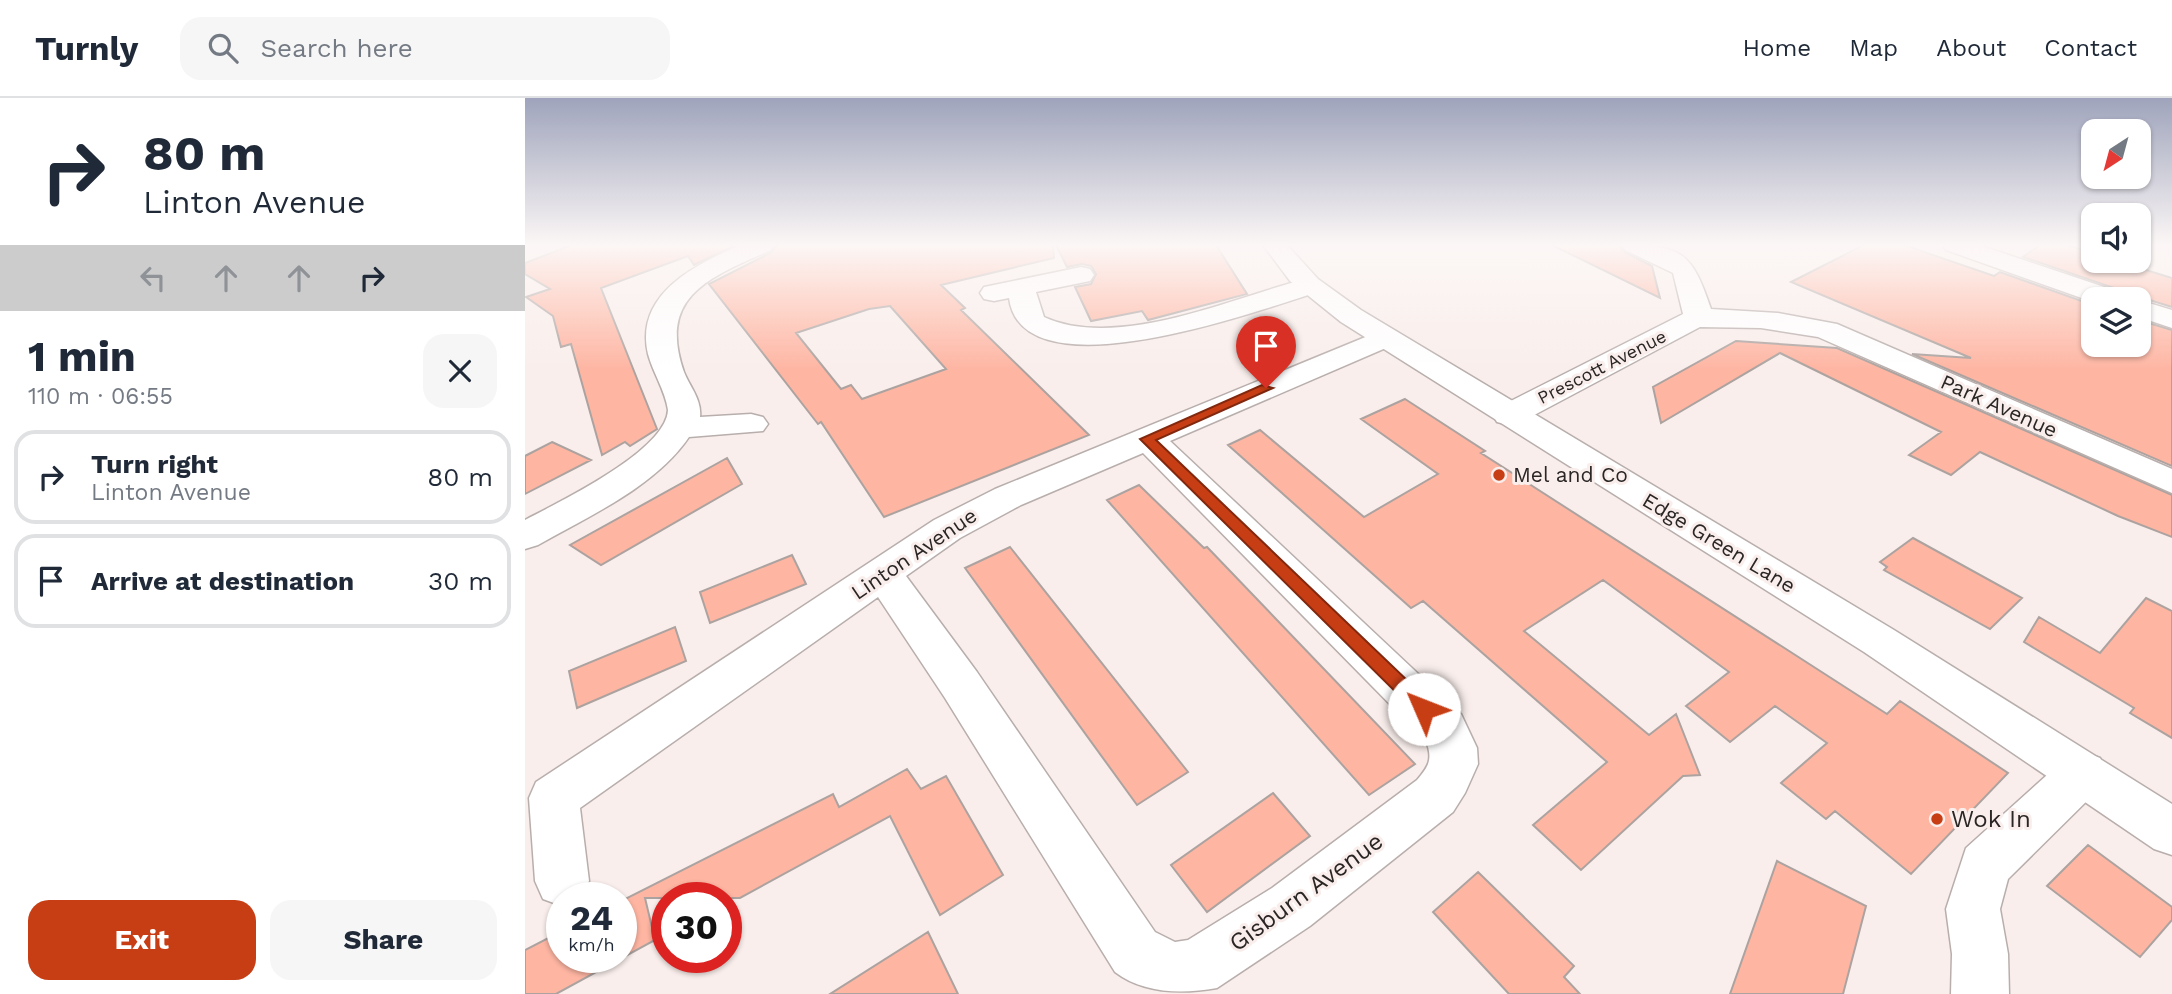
<!DOCTYPE html>
<html lang="en">
<head>
<meta charset="utf-8">
<style>
	:root { --surface:#fff; --page:#f6f6f7; --text:#1f2937; --muted:#747a83; --line:#e0e1e3; --accent:#c73e15 }
	body { margin:0; font-family:"Work Sans",sans-serif; background:var(--page); color:var(--text); height:100vh; display:flex; flex-direction:column; font-size:26px; white-space:nowrap }
	* { box-sizing:border-box; margin:0 }
	p { font-size:23px; color:var(--muted) }
	.icon { flex:none; width:38px; height:38px; fill:none; stroke:currentColor; stroke-width:2; stroke-linecap:round; stroke-linejoin:round }
	.map { position:relative; flex:1; overflow:hidden }
	.side { display:flex; flex-direction:column; background:var(--surface); width:525px }
	.side>* { flex:none }
	.top-card { background:#fff; color:var(--text); overflow:hidden }
	.needle { width:46px; rotate:216deg }
	.controls { position:absolute; left:1556px; top:21px; display:grid; gap:14px }
	.controls a { display:grid; place-items:center; width:70px; height:70px; border-radius:14px; background:var(--surface); box-shadow:0 2px 5px #0004; font-size:35px }
	.speed { position:absolute; left:21px; top:784px; display:flex; gap:14px; font-size:35px; font-weight:700; text-align:center }
	.speed>* { display:grid; place-content:center; width:91px; height:91px; border-radius:50%; background:var(--surface); box-shadow:0 2px 5px #0004; line-height:1 }
	.speed small { font-size:18px; font-weight:400 }
	.speed .limit { border:10px solid #d22; background:#fff; color:#111 }
	.pin { position:absolute; display:grid; place-items:center; width:60px; height:60px; color:#fff; margin:-72px -30px; border-radius:50% 50% 50% 0; rotate:-45deg; box-shadow:0 0 7px #0007 }
	.pin .icon { rotate:45deg }
	.me { position:absolute; width:77px; margin:-38px; rotate:314deg; stroke-linejoin:round; filter:drop-shadow(0 0 5px #0008) }
	.turn { display:flex; align-items:center; gap:24px; height:147px; padding:0 28px; font-size:32px }
	.turn .icon { width:91px; height:91px; stroke-width:2.5 }
	.turn b { display:block; font-size:49px; line-height:60px }
	.lanes { display:flex; align-items:center; height:66px; padding:0 28px; background:#0003; justify-content:center; gap:35px; direction:ltr }
	.lanes .off { opacity:.35 }
	.round { display:grid; place-items:center; flex:none; width:74px; height:74px; border-radius:21px; background:var(--page) }
	.overview { display:flex; align-items:center; justify-content:space-between; height:119px; padding:0 28px }
	h1 { font-size:42px; font-weight:700; line-height:52px }
	.cta { display:flex; gap:14px; margin-top:auto; padding:14px 28px }
	.cta a { flex:1; height:80px; border-radius:21px; background:var(--accent); color:#fff; font-size:28px; font-weight:700; line-height:80px; text-align:center }
	.cta a+a { background:var(--page); color:var(--text) }
	ul { padding:0; list-style:none }
	li { display:flex; align-items:center; gap:21px; height:94px; margin:0 14px 10px; padding:0 14px; border:4px solid var(--line); border-radius:21px }
	li div { flex:1 }
	li b { display:block; font-size:26px }
	li em { font-style:normal }
	header { display:flex; align-items:center; gap:42px; box-sizing:border-box; height:98px; padding:0 35px; background:var(--surface); border-bottom:2px solid var(--line) }
	header strong { font-size:33px }
	nav { display:flex; gap:38px; margin-inline-start:auto; font-size:24px }
	.search { width:490px; height:63px; background:var(--page); display:flex; align-items:center; gap:18px; box-sizing:border-box; padding:0 24px; border-radius:21px; color:var(--muted); font-size:26px }
	main { display:flex; flex:1; min-height:0 }
	.map>svg:first-child { display:block }
	.building { fill:#feb5a2; stroke:#aca3a0; stroke-width:2; fill-rule:evenodd }
	.lines { fill:none; stroke-linecap:round; stroke-linejoin:round }
	.street-casing { stroke:#b8aeac; stroke-width:3 }
	.secondary-casing { stroke:#b8aeac; stroke-width:3 }
	.street { fill:#fff; fill-rule:evenodd }
	.secondary { fill:#fff; fill-rule:evenodd }
	.route { fill:#c73e15; stroke:#81280e; stroke-width:2 }
	.poi-dot { fill:#c73e15; stroke:#f9eeeb; stroke-width:2.5 }
	.labels { text-anchor:middle; stroke-width:6; stroke-linejoin:round; paint-order:stroke }
	.far-street-label { font-size:18px; fill:#2a2625; stroke:#f9eeeb }
	.street-label { font-size:21px; fill:#2a2625; stroke:#f9eeeb }
	.poi-label { font-size:21px; fill:#2a2625; stroke:#f9eeeb; text-anchor:start }
	.near-poi-label { font-size:24px; fill:#2a2625; stroke:#f9eeeb; text-anchor:start }
	.near-street-label { font-size:24px; fill:#2a2625; stroke:#f9eeeb }
</style>
</head>
<body>
<header>
<strong>Turnly</strong>
<div class="search"><svg class="icon" aria-label="search" viewBox="0 0 24 24"><circle cx="10" cy="10" r="6"/><path d="M15 15l6 6"/></svg>Search here</div>
<nav><a>Home</a><a>Map</a><a>About</a><a>Contact</a></nav>
</header>
<main>
<section class="side">
<div class="top-card">
<div class="turn"><svg class="icon" aria-label="right" viewBox="0 0 24 24"><path d="M7 20v-9h11M14 6l5 5-5 5"/></svg><div><b>80 m</b>Linton Avenue</div></div>
<div class="lanes"><svg class="icon off" aria-label="left" viewBox="0 0 24 24"><path d="M17 20v-9H6M10 6l-5 5 5 5"/></svg><svg class="icon off" aria-label="ahead" viewBox="0 0 24 24"><path d="M12 20V5M6 11l6-6 6 6"/></svg><svg class="icon off" aria-label="ahead" viewBox="0 0 24 24"><path d="M12 20V5M6 11l6-6 6 6"/></svg><svg class="icon" aria-label="right" viewBox="0 0 24 24"><path d="M7 20v-9h11M14 6l5 5-5 5"/></svg></div>
</div>
<div class="overview"><div><h1>1 min</h1><p>110 m · 06:55</p></div><a class="round"><svg class="icon" aria-label="close" viewBox="0 0 24 24"><path d="M6 6l12 12M18 6L6 18"/></svg></a></div>
<ul>
<li><svg class="icon" aria-label="right" viewBox="0 0 24 24"><path d="M7 20v-9h11M14 6l5 5-5 5"/></svg><div><b>Turn right</b><p>Linton Avenue</p></div><em>80 m</em></li>
<li><svg class="icon" aria-label="arrive" viewBox="0 0 24 24"><path d="M6 21V4h12l-3 4 3 4H6"/></svg><div><b>Arrive at destination</b></div><em>30 m</em></li>
</ul>
<div class="cta"><a>Exit</a><a>Share</a></div>
</section>
<div class="map">
<svg width="1647" height="896" viewBox="0 0 1647 896">
	<rect width="100%" height="100%" fill="#f9eeeb"/>
	<path class="building" d="M47,147H210L169,167L163,158L76,190L132,331L105,348L100,344L77,357L46,246L36,249L28,218L1,199L25,191L0,176V165Z
		M252,147H528L529,160L416,187L440,210L436,212L564,337L359,419L296,324L293,326L184,186L247,154ZM365,208L421,271L337,301L326,287L316,291L271,235L344,211Z
		M531,147H691L722,196L623,222L617,213L566,223L550,189L566,186L571,176L566,168L557,166L542,169Z
		M1027,147H1094L1099,154L1127,168L1135,200Z
		M1339,147H1379L1469,178L1475,174L1568,207V247H1614V222L1647,232V368L1387,256L1446,260L1266,184Z
		M1515,147H1541L1568,155V163H1592L1647,180V209L1615,199L1604,201L1598,193L1498,159Z
		M1211,243L1312,250L1647,397V439L1593,418L1455,354L1426,377L1384,357L1416,334L1255,255L1136,325L1128,289Z
		M880,301L960,353L956,355L1362,616L1375,603L1483,675L1386,776L1310,713L1301,721L1256,685L1302,645L1250,608L1205,644L1161,608L1204,574L1078,482L999,533L1124,637L1151,616L1175,677L1158,678L1056,772L1008,727L1082,664L898,503L886,510L703,347L735,332L839,419L913,376L836,321Z
		M27,344L66,362L0,396V358Z
		M202,360L217,386L76,467L45,447Z
		M614,387L679,450L682,449L890,666L844,697L582,402Z
		M1388,440L1497,500L1465,531L1359,472L1362,469L1355,464Z
		M485,449L663,674L612,707L440,470Z
		M267,457L281,486L185,525L175,494Z
		M1621,500L1647,513V640L1605,615L1609,610L1499,544L1514,519L1575,555Z
		M150,529L161,563L52,610L44,573Z
		M382,671L396,691L421,678L478,777L415,817L365,718L215,800H120L130,842L31,896H0V852L37,833V859H96V803L308,696L314,709Z
		M748,695L785,738L682,814L646,767Z
		M1563,747L1647,809V822L1615,859L1522,788Z
		M1252,763L1341,808L1318,896H1205Z
		M953,774L1049,868L1039,879L1055,896H984L908,814Z
		M403,834L433,896H305Z"/>
	<g class="lines">
		<g class="street-casing">
			<path id="street" d="M216,147H249L246,152C186,179 132,197 159,274C165,289 177,302 175,319L226,316L238,319L243,326L238,333L164,339C130,389 64,418 13,447L0,451V422C34,404 141,353 143,312C140,292 128,275 123,256C109,196 171,166 216,147Z
				M1097,147C1158,147 1167,155 1186,211L1253,215L1312,226L1647,371V395L1293,239L1236,230L1175,229L996,324L984,327L972,324L968,317L972,310L1158,216L1148,175L1100,152Z
				M1418,147H1454L1597,195L1601,201L1568,204L1421,152Z
				M556,169L565,171L569,177L565,183L511,194L519,219C593,253 709,199 784,180L793,182L797,188L793,194C737,211 497,300 484,200L469,203L459,201L455,195L459,189Z
				M1614,202L1647,212V230L1614,219Z
				M860,231L870,234L875,240L870,246L645,343L936,616L952,650L953,666L940,695L928,714L785,828L692,890C657,896 619,896 590,874L420,600L353,499L55,710L64,783L56,800H37V808L18,801L10,783L4,700L11,684L409,422L470,391ZM618,355L901,643C908,661 904,668 892,682L747,790L663,842L650,844L630,834L452,574L381,478L435,440L496,407Z
				M1558,654L1575,660L1582,675L1575,690L1483,781L1475,811L1483,856L1484,896H1426L1427,856L1421,811L1441,750L1541,660Z"/>
		</g>
		<g class="secondary-casing">
			<path id="secondary" d="M738,147H762L793,181L836,212L1369,532L1647,706V757L1629,751L1339,554L816,224L765,183Z"/>
		</g>
		<use href="#street" class="street"/>
		<use href="#secondary" class="secondary"/>
	</g>
	<linearGradient id="sky" x2="0" y2="1"><stop stop-color="#9fa4bc"/><stop offset="0.54" stop-color="#fcf7f6"/><stop offset="1" stop-color="#fcf7f6" stop-opacity="0"/></linearGradient>
	<rect width="1647" height="272" fill="url(#sky)"/>
	<path class="route" d="M737,287L748,290L631,342L906,605L909,611L906,616H893L615,341Z"/>
	<g class="poi-dot">
		<circle cx="974" cy="377" r="7"/>
		<circle cx="1412" cy="721" r="7"/>
	</g>
	<g class="labels">
		<g class="far-street-label">
			<text transform="translate(1077 269) rotate(-27)" y="6">Prescott Avenue</text>
		</g>
		<g class="street-label">
			<text transform="translate(1474 308) rotate(24)" y="7">Park Avenue</text>
			<text transform="translate(1194 445) rotate(31)" y="7">Edge Green Lane</text>
			<text transform="translate(389 456) rotate(-34)" y="7">Linton Avenue</text>
		</g>
		<g class="poi-label">
			<text x="988" y="384">Mel and Co</text>
		</g>
		<g class="near-poi-label">
			<text x="1426" y="729">Wok In</text>
		</g>
		<g class="near-street-label">
			<text transform="translate(781 794) rotate(-36)" y="8">Gisburn Avenue</text>
		</g>
	</g>
</svg>
<div class="controls">
<a><svg class="needle" viewBox="-14 -14 28 28"><path d="M0-13l5 13h-10z" fill="#e53935"/><path d="M0 13l5-13h-10z" fill="#747a83"/></svg></a>
<a><svg class="icon" aria-label="sound" viewBox="0 0 24 24"><path d="M4 9h4l5-4v14l-5-4H4zM17 9q2 3 0 6"/></svg></a>
<a><svg class="icon" aria-label="layers" viewBox="0 0 24 24"><path d="M12 4l9 5-9 5-9-5zM3 14l9 5 9-5"/></svg></a>
</div>
<div class="speed"><div>24<small>km/h</small></div><div class="limit">30</div></div>
<div class="pin" style="left:741px;top:290px;background:#d93025"><svg class="icon" aria-label="arrive" viewBox="0 0 24 24"><path d="M6 21V4h12l-3 4 3 4H6"/></svg></div>
<svg class="me" style="left:899px;top:611px" viewBox="-20 -20 40 40"><circle r="19" fill="#fff"/><path d="M0-13L10 11 0 6-10 11z" fill="#c73e15"/></svg>
</div>
</main>
</body>
</html>
